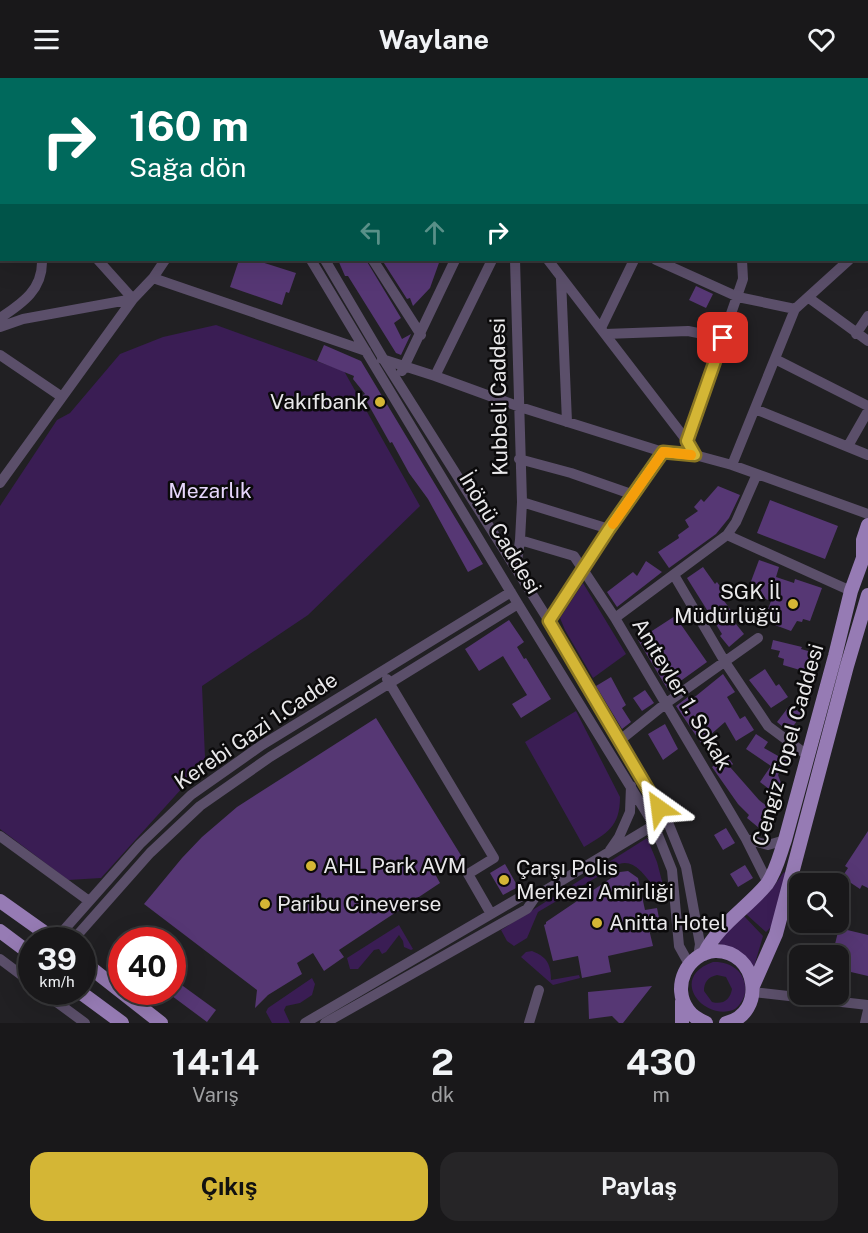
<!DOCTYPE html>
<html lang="tr">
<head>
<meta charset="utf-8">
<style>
	:root { --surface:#19181a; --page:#262527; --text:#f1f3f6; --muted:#9fa0a2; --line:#373739; --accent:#d4b635 }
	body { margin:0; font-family:"Public Sans",sans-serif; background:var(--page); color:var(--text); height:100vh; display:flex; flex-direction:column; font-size:22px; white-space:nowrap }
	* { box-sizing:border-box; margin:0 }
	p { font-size:20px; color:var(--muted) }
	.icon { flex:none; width:33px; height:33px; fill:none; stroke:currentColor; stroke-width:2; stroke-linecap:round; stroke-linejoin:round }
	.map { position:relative; height:945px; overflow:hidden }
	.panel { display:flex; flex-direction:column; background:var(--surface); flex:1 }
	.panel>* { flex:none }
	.hud { position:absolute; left:0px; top:0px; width:868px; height:183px; box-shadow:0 6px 24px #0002,0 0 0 2px var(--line); background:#00695c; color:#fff; overflow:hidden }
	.controls { position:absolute; left:789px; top:795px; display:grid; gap:12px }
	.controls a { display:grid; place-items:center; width:60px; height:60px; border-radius:12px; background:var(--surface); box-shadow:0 6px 24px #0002,0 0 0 2px var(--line); font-size:30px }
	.speed { position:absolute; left:18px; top:849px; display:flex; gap:12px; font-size:30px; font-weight:700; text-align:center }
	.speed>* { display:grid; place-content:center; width:78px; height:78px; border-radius:50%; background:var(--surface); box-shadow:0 6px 24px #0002,0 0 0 2px var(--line); line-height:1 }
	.speed small { font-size:15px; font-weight:400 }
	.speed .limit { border:9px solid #d22; background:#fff; color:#111 }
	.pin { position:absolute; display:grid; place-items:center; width:51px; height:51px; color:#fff; margin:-26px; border-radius:12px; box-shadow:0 3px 9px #0006 }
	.me { position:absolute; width:66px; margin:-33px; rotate:329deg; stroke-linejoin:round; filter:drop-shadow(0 0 4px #0008) }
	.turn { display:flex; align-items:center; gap:21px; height:126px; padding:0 30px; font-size:27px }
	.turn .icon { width:78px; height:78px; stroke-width:2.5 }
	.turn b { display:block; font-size:42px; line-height:51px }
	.lanes { display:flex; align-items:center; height:57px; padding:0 30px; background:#0003; justify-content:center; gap:30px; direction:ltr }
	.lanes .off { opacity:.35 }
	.eta { display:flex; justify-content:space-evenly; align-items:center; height:102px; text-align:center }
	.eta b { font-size:36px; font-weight:700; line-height:42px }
	.action { display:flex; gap:12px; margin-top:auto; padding:12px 30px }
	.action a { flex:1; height:69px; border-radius:18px; background:var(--accent); color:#111; font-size:24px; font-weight:700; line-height:69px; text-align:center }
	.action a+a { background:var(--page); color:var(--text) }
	header { display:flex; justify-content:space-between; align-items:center; height:78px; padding:0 30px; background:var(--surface); font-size:27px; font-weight:700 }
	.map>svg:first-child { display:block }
	.green { fill:#3a1d54; fill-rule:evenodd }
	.building { fill:#563774 }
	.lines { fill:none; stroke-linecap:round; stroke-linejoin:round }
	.minor { stroke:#5b4f6a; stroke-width:10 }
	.major { stroke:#967bb4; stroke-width:14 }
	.route-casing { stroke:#8a7622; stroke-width:15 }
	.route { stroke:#d4b635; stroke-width:10 }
	.slow { stroke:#f59e0b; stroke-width:10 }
	.poi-dot { fill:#d4b635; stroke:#0b0a0b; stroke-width:2 }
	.labels { text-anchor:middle; stroke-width:5; stroke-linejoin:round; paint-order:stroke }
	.street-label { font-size:21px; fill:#e9e8ea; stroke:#0b0a0b }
	.poi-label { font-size:21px; fill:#e9e8ea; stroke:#0b0a0b; text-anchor:start }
	.park-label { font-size:21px; fill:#e6d6fb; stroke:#0b0a0b }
</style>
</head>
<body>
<header><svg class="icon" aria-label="menu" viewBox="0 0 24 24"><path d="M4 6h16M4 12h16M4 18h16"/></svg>Waylane<svg class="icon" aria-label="heart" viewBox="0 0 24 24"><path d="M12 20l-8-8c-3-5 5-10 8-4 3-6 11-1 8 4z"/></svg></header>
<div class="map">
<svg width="868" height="945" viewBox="0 0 868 945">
	<rect width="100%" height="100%" fill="#212023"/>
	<path class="green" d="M216,247L344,293L420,428L308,537L202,608L205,680L193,698L101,800L68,802L0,751V428L57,342L70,335L120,276L163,259Z
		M583,505L626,576L593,600L565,552L560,540Z
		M576,633L620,719C620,749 607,755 584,769L525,664Z
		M647,760L657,784L663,807L652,806C643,796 634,781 619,786L538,834L527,860L514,868L507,863L501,852Z
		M784,794L787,796L774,846L766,854L746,836L771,812Z
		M744,838L763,858L754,889L717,864Z
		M399,847L413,871L411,872L404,869L403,863L399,857L386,874L382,876L379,871L374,872L358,891H350L347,880Z
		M532,873C547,879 551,886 551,902L579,897L580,900L553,907L521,879L526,874Z
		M713,884C731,883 748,895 745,915C744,921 740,927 735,931C705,945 667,900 713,884ZM717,897L726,899L732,911C730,922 723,927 712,924L704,913C704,904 708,899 717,897Z
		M312,900L315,906L312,917L300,925L286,928L284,932L290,945H272L266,934L268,930Z"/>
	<path class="building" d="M239,182H255L296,195L289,215L286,214L282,227L230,209Z
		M338,182H366L401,240L394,245L402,261L411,256L401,277L396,275L348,198H345Z
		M382,182H440L430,210L413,228L410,220L407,221Z
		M696,208L713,216L706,230L689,222Z
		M324,267L361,283L483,486L468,494L428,421L409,395L392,364L390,365L363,317L365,316L353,301L354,298L317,283Z
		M718,408L740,417L729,440L716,456L669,490L658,474L679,460L678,457L689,449L685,442L698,433L694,429L701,421L704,424Z
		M770,422L838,448L825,481L757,455Z
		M759,482L779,489L776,499L794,505L795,501L822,510L810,543L803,541L802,544L797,543L791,553L764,543L771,523L747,514Z
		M646,483L662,494L617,529L607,514L633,494L637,498Z
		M703,489L715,506L717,504L726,517L722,520L735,538L732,541L744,556L729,569L720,558L722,556L687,500Z
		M675,538L707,584L668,612L638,562Z
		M509,542L524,564L517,569L524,581L526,580L551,621L521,640L512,626L527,617L503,578L479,593L465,571Z
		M773,562L802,569L801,571L815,575L810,595L783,587L784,581L778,579L780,573L771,571Z
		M765,591L776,608L779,606L788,619L771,630L749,602Z
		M723,596L735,614L727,619L740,641L745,638L754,652L736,663L725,644L701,665L676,628L688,619L691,622Z
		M611,599L626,627L622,630L631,644L622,651L596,608Z
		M645,612L654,625L642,633L633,620Z
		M790,627L802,636L789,654L777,644Z
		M376,640L462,779L435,796L440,805L339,872L344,879L324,893L313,875L297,885L302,896L268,917L255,930L257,912L144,826L182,780L202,759L237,729Z
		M665,646L678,671L663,682L648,656Z
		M756,656L768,664L764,670L787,683L778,697L781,705L774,715L760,704L771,688L746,671Z
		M727,678L733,686L730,689L759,722L773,733L759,750L747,740L749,737L738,726L712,689Z
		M726,750L735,765L723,772L714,757Z
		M868,753V810L862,807L860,811L842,799L848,790L845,788Z
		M505,786L518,809L503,817L490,795Z
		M745,787L753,800L738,809L730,796Z
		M628,793L638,800L645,832L657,830L659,840L647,843L653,868L608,878L611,894L582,900L578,878L553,883L544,847L546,846V844L620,794Z
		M839,850L868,857V898L838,891V878H832Z
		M172,900L216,932L207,944L172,918Z
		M652,908L623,945H619L612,938L589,941L588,914Z"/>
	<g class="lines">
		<path class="minor" d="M122,0L125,2
			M196,0L197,2
			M212,0L213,2
			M284,0L286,2
			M390,0L393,2
			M658,0L664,2
			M861,0V2
			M109,2V0
			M156,2L157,0
			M220,2V0
			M310,2V0
			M505,2V0
			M867,13L868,15
			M0,24L2,25
			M867,40H868
			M0,120H2
			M0,142L2,139
			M867,155H868
			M867,164L868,163
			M311,182L518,526L654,747L672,792L679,868L689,886
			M325,182L384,282L549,543L669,747L686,789L700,866L698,879
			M373,182L421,257
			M515,182L522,424L520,462L516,491
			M548,182L687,363L695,377
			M656,182L738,219L795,231
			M153,200L366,273
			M561,201L567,344
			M809,220L868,263
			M0,240C23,225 43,211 42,182
			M0,249L23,241L133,221L98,182
			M601,250L634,182
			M605,256L688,253L723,260
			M856,256L868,238
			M0,277L62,319
			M382,281L435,298L520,329L663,374L695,377L732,387L868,436
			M775,281L868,328
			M402,293L455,182
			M435,298L492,182
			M755,331L868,377
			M687,363L743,201L742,182
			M848,368L868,333
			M519,381L571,395L634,417
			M732,387L795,231L849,182
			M0,405L133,221L153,200L165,182
			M522,424L609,451
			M727,457L851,513
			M520,462L574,478L615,540L746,761L768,805
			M674,497L725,584L768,648L807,677
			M615,540L727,457L736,444L757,396
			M549,543L663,374
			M387,601L494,780L468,796L491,836
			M619,663L665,626L758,560
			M0,758L89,823
			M746,761L768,767L785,762
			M610,772L619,759L630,734L631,708
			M55,862L140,766L191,717L262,667L511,514
			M73,862L150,775L200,728L270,679L518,526
			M0,881L32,905
			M43,914L85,945
			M753,914L868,927
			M305,945L522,818H536
			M325,945L527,831L536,818L654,747
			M529,945L539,912
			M865,945L868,932"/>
		<path class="major" d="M0,823L55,862
			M0,853L32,877
			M704,876C718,847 747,830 767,806C776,794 780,776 785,762L835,578L851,513L863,480V462L868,447
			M82,883L161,945
			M753,908L776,856L847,588L868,517
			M80,914L122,945
			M682,923V945
			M706,945C699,942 692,938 688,932C671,909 687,875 715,873C758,872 767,936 726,945"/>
	</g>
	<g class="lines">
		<g class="route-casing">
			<path id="route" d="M659,730L549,543L609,451L663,374L695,377L687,363L723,260"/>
		</g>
		<use href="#route" class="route"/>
		<path class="slow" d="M613,446L663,374L691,377"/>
	</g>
	<g class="poi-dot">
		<circle cx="380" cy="324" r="6"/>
		<circle cx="793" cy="526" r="6"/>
		<circle cx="311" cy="788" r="6"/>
		<circle cx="504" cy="802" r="6"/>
		<circle cx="265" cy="826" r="6"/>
		<circle cx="597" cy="845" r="6"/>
	</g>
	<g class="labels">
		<g class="street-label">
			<text transform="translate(499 319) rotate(-91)" y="7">Kubbeli Caddesi</text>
			<text transform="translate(500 455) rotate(59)" y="7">İnönü Caddesi</text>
			<text transform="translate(682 616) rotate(59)" y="7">Anıtevler 1. Sokak</text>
			<text transform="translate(256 653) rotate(-34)" y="7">Kerebi Gazi 1.Cadde</text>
			<text transform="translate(788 667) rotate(-74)" y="7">Cengiz Topel Caddesi</text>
		</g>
		<g class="poi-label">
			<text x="368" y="331" text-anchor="end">Vakıfbank</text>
			<text x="781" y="521" text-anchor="end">SGK İl<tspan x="781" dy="24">Müdürlüğü</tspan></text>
			<text x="323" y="795">AHL Park AVM</text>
			<text x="516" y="797">Çarşı Polis<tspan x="516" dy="24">Merkezi Amirliği</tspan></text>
			<text x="277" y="833">Paribu Cineverse</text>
			<text x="609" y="852">Anitta Hotel</text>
		</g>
		<g class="park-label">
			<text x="210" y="420">Mezarlık</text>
		</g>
	</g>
</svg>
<div class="controls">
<a><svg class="icon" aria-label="search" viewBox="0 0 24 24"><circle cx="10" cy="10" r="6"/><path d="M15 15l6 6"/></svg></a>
<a><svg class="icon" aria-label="layers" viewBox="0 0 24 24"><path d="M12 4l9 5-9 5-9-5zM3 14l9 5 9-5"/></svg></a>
</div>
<div class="speed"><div>39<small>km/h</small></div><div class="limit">40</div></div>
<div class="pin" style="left:723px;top:260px;background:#d93025"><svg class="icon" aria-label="arrive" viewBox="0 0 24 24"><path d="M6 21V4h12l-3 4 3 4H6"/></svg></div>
<svg class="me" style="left:659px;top:730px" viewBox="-20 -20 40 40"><path d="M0-17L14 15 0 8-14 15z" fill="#d4b635" stroke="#fff" stroke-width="4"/></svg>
<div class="hud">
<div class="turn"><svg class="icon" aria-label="right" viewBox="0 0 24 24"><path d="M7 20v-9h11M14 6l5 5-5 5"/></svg><div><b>160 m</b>Sağa dön</div></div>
<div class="lanes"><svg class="icon off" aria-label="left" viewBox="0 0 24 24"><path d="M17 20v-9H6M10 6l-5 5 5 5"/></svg><svg class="icon off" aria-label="ahead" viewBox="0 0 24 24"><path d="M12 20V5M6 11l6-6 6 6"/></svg><svg class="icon" aria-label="right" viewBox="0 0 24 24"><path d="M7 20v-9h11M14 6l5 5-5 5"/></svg></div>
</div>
</div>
<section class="panel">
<div class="eta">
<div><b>14:14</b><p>Varış</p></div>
<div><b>2</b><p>dk</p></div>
<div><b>430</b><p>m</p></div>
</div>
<div class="action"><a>Çıkış</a><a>Paylaş</a></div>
</section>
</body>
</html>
